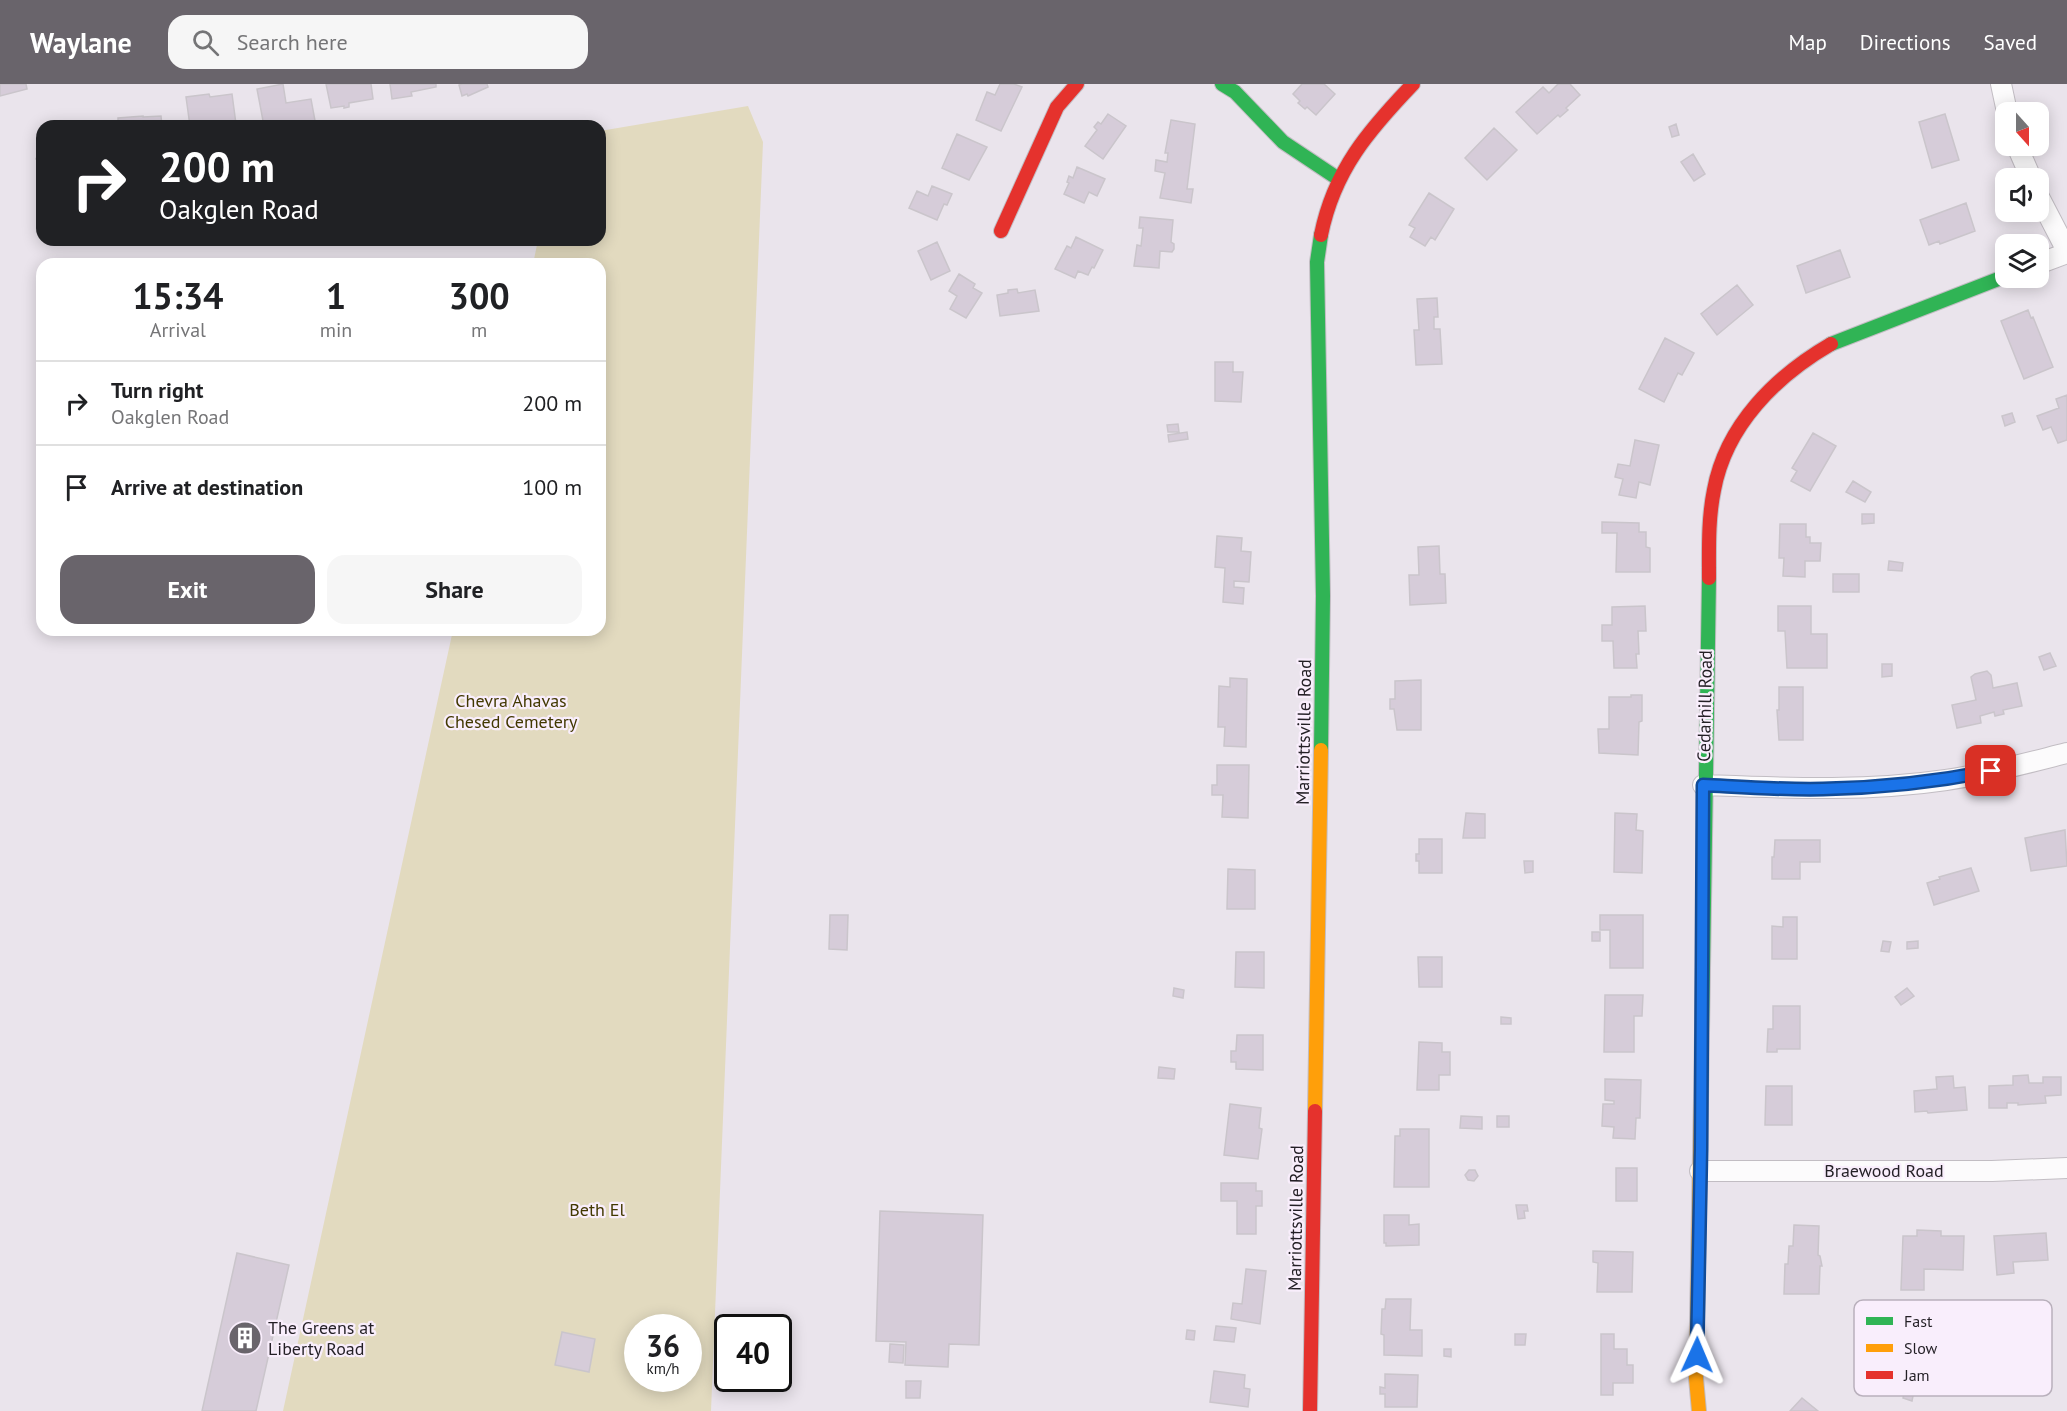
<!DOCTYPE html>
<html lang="en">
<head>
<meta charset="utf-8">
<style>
	:root { --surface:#fff; --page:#f6f6f6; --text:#202124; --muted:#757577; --line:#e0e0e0; --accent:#69646b }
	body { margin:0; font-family:"PT Sans",sans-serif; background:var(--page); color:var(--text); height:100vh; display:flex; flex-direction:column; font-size:22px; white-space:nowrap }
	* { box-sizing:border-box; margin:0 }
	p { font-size:20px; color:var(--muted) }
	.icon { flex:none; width:33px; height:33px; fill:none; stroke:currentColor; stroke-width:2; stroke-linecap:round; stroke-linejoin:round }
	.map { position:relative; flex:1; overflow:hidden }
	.sheet { position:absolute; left:36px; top:174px; width:570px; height:378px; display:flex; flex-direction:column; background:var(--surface); border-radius:18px; box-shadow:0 3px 15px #0003 }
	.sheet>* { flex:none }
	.top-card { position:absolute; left:36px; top:36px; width:570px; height:126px; border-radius:18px; box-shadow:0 3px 15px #0003; background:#202124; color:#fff; overflow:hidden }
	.needle { width:39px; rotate:159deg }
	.buttons { position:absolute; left:1995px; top:18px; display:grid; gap:12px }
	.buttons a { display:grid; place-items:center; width:54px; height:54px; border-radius:12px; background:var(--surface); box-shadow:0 3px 15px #0003; font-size:30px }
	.speed { position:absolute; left:624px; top:1230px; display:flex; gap:12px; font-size:30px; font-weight:700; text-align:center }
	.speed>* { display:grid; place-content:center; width:78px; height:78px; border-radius:50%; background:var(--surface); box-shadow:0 3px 15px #0003; line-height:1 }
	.speed small { font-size:15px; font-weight:400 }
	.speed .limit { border:3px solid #111; border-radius:9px; background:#fff; color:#111 }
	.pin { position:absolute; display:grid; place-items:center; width:51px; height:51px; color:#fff; margin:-26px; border-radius:12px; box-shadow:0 3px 9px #0006 }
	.me { position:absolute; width:66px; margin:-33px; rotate:1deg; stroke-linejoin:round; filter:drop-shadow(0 0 4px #0008) }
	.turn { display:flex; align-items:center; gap:21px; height:126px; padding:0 24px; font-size:27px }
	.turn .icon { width:78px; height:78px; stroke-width:2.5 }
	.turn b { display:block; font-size:42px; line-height:51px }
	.eta { display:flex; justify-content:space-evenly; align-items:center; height:102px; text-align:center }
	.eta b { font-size:36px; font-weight:700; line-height:42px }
	.action { display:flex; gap:12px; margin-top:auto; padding:12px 24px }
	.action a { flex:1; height:69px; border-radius:18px; background:var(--accent); color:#fff; font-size:24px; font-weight:700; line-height:69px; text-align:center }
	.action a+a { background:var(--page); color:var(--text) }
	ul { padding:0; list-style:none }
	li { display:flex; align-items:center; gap:18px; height:84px; padding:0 24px; border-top:2px solid var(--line) }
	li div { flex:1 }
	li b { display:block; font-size:22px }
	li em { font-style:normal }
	header { display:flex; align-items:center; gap:36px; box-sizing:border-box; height:84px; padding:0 30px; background:var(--accent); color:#fff }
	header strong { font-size:28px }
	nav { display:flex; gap:33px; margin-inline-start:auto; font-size:21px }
	.search { width:420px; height:54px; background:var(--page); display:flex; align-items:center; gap:15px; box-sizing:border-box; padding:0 21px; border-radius:18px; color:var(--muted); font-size:22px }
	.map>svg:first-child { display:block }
	.green { fill:#e2dabf; fill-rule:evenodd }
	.building { fill:#d6ccd9; stroke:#cac5cb; stroke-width:1.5 }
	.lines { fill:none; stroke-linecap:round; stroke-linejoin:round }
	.street-casing { stroke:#c2bdc3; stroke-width:22 }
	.fast-casing { stroke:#c2bdc3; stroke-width:16 }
	.slow-casing { stroke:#c2bdc3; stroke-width:16 }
	.jam-casing { stroke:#c2bdc3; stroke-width:16 }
	.street { stroke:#fcfbfc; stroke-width:20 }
	.fast { stroke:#30b455; stroke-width:14 }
	.slow { stroke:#ff9f0a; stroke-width:14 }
	.jam { stroke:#e5322d; stroke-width:14 }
	.route-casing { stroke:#114b97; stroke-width:15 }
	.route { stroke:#1a73e8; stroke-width:10 }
	.labels { text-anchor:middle; stroke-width:4.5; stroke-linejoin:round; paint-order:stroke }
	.park-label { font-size:18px; fill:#423801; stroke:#f9eefc }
	.street-label { font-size:18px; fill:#231f25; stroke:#f9eefc }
	.poi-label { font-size:18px; fill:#231f25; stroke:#f9eefc; text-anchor:start }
	.key { fill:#f9eefc; stroke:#b9b0bc; stroke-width:1.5 }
	.key-label { font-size:16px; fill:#231f25 }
</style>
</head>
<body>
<header>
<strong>Waylane</strong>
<div class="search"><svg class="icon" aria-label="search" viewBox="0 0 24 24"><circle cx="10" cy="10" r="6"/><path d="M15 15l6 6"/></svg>Search here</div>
<nav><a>Map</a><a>Directions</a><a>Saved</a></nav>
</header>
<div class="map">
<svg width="2067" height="1327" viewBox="0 0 2067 1327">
	<rect width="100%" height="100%" fill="#eae4ec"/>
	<path class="green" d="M748,22L763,58L711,1327H283L453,546H600V180H533L538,156H600V47ZM638,1244H688V1294H638Z"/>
	<path class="building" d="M0,0H26L27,5L0,12Z
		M283,0L286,19L311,15L316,42H264L257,5Z
		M326,0H371L373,15L349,19V23L344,24V22L331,24Z
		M390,0H436V3L411,8L412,12L392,15Z
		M462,0H487L488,3L468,12L467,10L462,12L459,1Z
		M1000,0H1014L1022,3L1001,47L976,36L987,8L995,11Z
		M1302,0H1324L1335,10L1316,31L1307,23L1305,25L1298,19L1300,17L1293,10Z
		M1558,0H1570L1580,11L1566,24L1568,26L1560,33L1558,31L1537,50L1516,28L1543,3L1549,9Z
		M209,10L210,13L232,10L236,40L226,42H206V40L190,42L186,13Z
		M1108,30L1126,42L1103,75L1085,62L1097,46L1094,43L1098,38L1101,40Z
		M1945,30L1959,76L1932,84L1919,38Z
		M143,32V33L161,32L162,42H118V34Z
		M1171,36L1195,40L1187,105H1193L1191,119L1160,114L1165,89L1155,87L1156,76L1167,78L1168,69H1165Z
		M1676,40L1679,51L1672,53L1669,43Z
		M1494,44L1517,66L1487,96L1465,74Z
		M957,50L987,63L969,96L942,84Z
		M42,67V78L36,75L39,68Z
		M1693,70L1705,90L1694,97L1681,78Z
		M1077,83L1105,95L1097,112L1089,108L1084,119L1064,110L1069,99L1067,98L1069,92L1073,94Z
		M932,102L952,110L947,121L944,120L937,136L909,124L917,107L928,112Z
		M1429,109L1454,125L1435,156L1431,153L1425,162L1410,153L1415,144L1409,141Z
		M1966,119L1975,147L1940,160L1939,157L1929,161L1920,136Z
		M1140,133L1173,136L1171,158L1174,160V165L1172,168L1160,167L1159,184L1134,182L1137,161L1141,162L1143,144H1139Z
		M1076,153L1103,166L1094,184L1092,183L1088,191L1078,187L1075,194L1055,185L1067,162L1071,164Z
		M937,158L950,187L931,196L918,167Z
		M1840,166L1850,193L1806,209L1797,182Z
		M959,190L975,200L973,204L982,209L966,234L950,225L957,212L949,207Z
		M1737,201L1753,221L1717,251L1701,230Z
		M1017,205L1018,209L1035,206L1039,227L1000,232L997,211L1008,209V206Z
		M1437,214L1438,233H1434V245H1440L1442,280L1416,281L1414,246H1419L1417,215Z
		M2028,226L2031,234L2033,233L2053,283L2024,295L2001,237Z
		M1665,254L1694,269L1682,291L1678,289L1664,318L1639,305Z
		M1215,278H1233V288H1243L1241,318L1215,317Z
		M2067,311V356L2058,359L2051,343L2043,346L2037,332L2059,324L2056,315Z
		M2012,329L2015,338L2005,342L2002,332Z
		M1178,340L1179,348H1168L1167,341Z
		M1187,348L1188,355L1169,358L1168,351Z
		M1813,349L1836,362L1810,407L1791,397L1797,387L1792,384Z
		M1635,356L1659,361L1650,401L1639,398L1636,414L1619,411L1623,395L1615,393L1618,380L1630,382Z
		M1853,397L1871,408L1865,418L1846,408Z
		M1862,430H1874V439L1862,440Z
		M1602,438L1639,439V448H1646V463L1650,464V488H1616L1617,449H1602Z
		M1780,440H1806V453H1810V459H1821L1820,477H1805V493L1783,492L1784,474H1779Z
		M1217,452L1242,454L1241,467L1251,468L1249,498L1234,497V503L1244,504L1243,520L1223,518L1225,484L1215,483Z
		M1439,462L1440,490H1445L1446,519L1410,521L1409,491H1419L1418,463Z
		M1889,477L1903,479L1902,487L1888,486Z
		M1833,490H1859V508H1833Z
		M1645,522L1646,547H1638L1639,570H1636L1637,584H1614L1613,557H1602V541H1612V523Z
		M1778,522H1811V550H1827V584H1787L1785,547H1778Z
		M2050,569L2056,582L2044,586L2039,573Z
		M1882,580H1892V592L1882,593Z
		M1987,587L1991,591L1993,604L2017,599L2022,622L2003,626L2004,630L1995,632L1994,628L1980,632L1981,639L1957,644L1952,621L1976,616L1971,593L1975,590Z
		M1230,594L1247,595L1246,663L1224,662L1225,643H1218L1219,602L1230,603Z
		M1421,596V646H1397L1394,625H1390V615H1395V597Z
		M1779,603H1803V656H1779L1777,626H1779Z
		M1631,611H1642V637L1639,638L1638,671L1599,669L1598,645H1609V613H1631Z
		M1217,681H1249L1248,734L1222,733L1223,711H1212V701H1217Z
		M1466,729L1485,730V754H1463Z
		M1615,729L1637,730L1636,746L1643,747L1642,789L1614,788Z
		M2065,746L2067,782L2031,787L2025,754Z
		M1419,755H1442V789H1419V777H1416V770H1419Z
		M1775,756H1820V778H1800V795H1772V773H1774Z
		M1524,777H1533V788L1525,789Z
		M1971,784L1979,807L1934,821L1927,799L1940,795L1939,793Z
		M1228,785L1255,786V825H1227Z
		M830,831H848L847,866L829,865Z
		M1600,831H1643V884H1610V846H1600Z
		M1783,833H1797V875H1772V842L1783,843Z
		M1592,848H1600V857H1592Z
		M1883,857L1891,858L1889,868L1881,867Z
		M1918,857V864L1907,865V858Z
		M1236,868H1264V904L1235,903Z
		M1418,873H1442V903H1419Z
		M1174,904L1184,906L1183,914L1173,912Z
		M1907,904L1914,912L1901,921L1895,913Z
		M1605,911H1643L1642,932H1634V968H1604Z
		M1773,922H1800V965H1777V968H1767L1768,945H1773Z
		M1501,933L1511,934V940H1501Z
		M1237,951H1263V986L1236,985V978H1231V967H1236Z
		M1419,958L1442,959V968H1450V991H1439V1006H1417Z
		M1159,983L1175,985L1174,995L1158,994Z
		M2028,991L2029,999H2043V993H2061V1011L2045,1012L2046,1019L2018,1021V1019H2007V1024H1989V1002L2013,1001V992Z
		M1953,992L1954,1004L1965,1003L1967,1026L1928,1029L1927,1027L1915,1028L1914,1007L1937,1005L1936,993Z
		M1605,995L1641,996L1640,1034H1636L1635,1055L1613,1054L1614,1043L1602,1042L1603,1020H1614V1017L1605,1016Z
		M1766,1002H1792V1041H1765Z
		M1230,1020L1261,1024L1259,1044L1262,1045L1258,1075L1224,1071Z
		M1461,1032L1482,1033V1045L1460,1044Z
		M1497,1032H1509V1043H1497Z
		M1400,1045H1429V1103H1394L1395,1052H1400Z
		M1616,1084H1637V1117H1616Z
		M1469,1086H1475L1478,1092L1474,1097L1468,1096L1465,1091Z
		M1221,1099H1256V1107H1262V1122H1256V1150H1237V1117H1221Z
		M1516,1121H1527L1528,1127H1524L1525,1134L1518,1135Z
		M880,1127L983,1131L979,1261L949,1260L948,1283L905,1281L906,1258L876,1257Z
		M1384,1131H1409V1141L1419,1140V1161L1386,1162V1159H1384Z
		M1794,1141L1819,1142L1818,1171L1820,1172L1822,1182H1820L1819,1210H1784L1785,1180H1788L1789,1162H1793Z
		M1917,1146L1941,1147V1152H1964L1963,1186L1924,1185V1206H1901L1903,1152H1917Z
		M2046,1149L2048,1176L2013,1178L2014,1189L1997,1191L1994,1152Z
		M1593,1167L1633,1168L1632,1208H1597L1598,1179L1593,1178Z
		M237,1169L289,1181L256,1327H202Z
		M1246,1185L1266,1187L1260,1240L1231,1235L1233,1219L1242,1220Z
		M1386,1215H1411L1410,1246H1422V1272L1384,1271V1251L1381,1250L1382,1225H1385Z
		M1216,1242L1236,1244L1234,1258L1214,1256Z
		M1187,1246L1195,1247L1194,1256L1186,1255Z
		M562,1248L595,1255L589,1288L555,1281Z
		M1515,1250H1526L1525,1261H1515Z
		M1601,1250H1614V1265H1627V1281H1633V1299H1613V1311H1601Z
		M890,1260L904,1261L903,1279L889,1278Z
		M1444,1265H1451V1273L1444,1272Z
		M1214,1287L1245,1291L1244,1304L1250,1305L1248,1323L1210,1318Z
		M1385,1290L1418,1291L1417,1323H1385V1310H1380V1303L1385,1304Z
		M906,1297H921L920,1314H906Z
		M1906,1300L1915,1302L1912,1317L1903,1314Z
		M1802,1314L1818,1327H1790Z"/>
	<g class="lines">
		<g class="street-casing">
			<path id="street" d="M2001,0L2007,28
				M2017,62L2031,94
				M2038,111L2067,167
				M2038,180L2067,169
				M1703,701C1785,704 1865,708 1946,696C1987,690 2027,679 2067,669
				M1700,1087H1992L2067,1084"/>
		</g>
		<g class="fast-casing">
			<path id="fast" d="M1222,0L1235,8L1283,58L1337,94
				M1831,260L2006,192
				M1321,666L1323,512L1317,178L1321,151
				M1701,1014L1709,494"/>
		</g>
		<g class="slow-casing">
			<path id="slow" d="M1315,1027L1321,666
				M1699,1327L1696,1294L1701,1014"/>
		</g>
		<g class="jam-casing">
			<path id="jam" d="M1001,147L1057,23L1077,0
				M1321,151C1334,86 1369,46 1413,0
				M1709,494C1709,465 1708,435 1714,406C1726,341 1776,292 1831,260
				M1310,1327L1315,1027"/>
		</g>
		<use href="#street" class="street"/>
		<use href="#fast" class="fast"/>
		<use href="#slow" class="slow"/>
		<use href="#jam" class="jam"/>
	</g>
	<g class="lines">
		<g class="route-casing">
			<path id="route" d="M1697,1271L1701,1065L1703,701C1743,703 1783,706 1823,705C1879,704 1935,698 1991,687"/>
		</g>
		<use href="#route" class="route"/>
	</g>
	<defs>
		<g id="building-disc" transform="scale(1.725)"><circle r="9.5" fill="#69646b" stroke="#f9eefc"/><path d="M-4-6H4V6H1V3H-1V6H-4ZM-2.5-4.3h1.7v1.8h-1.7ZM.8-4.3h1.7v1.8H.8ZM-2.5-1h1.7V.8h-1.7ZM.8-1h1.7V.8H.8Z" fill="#fff"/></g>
	</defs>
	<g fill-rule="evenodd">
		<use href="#building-disc" x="245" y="1254"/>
	</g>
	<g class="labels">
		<g class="park-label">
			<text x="511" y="623">Chevra Ahavas<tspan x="511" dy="21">Chesed Cemetery</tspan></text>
			<text x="597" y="1132">Beth El</text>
		</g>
		<g class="street-label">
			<text transform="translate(1705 622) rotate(-89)" y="6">Cedarhill Road</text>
			<text transform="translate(1304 648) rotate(-89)" y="6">Marriottsville Road</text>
			<text x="1884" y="1093">Braewood Road</text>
			<text transform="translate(1296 1134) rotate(-89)" y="6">Marriottsville Road</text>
		</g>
		<g class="poi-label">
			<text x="268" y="1250">The Greens at<tspan x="268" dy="21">Liberty Road</tspan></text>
		</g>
	</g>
	<rect x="1854" y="1216" width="198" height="96" rx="9" class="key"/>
	<rect x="1866" y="1233" width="27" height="8" fill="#30b455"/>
	<rect x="1866" y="1260" width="27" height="8" fill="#ff9f0a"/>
	<rect x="1866" y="1287" width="27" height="8" fill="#e5322d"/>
	<g class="key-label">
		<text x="1904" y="1243">Fast</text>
		<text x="1904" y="1270">Slow</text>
		<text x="1904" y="1297">Jam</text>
	</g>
</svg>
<div class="buttons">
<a><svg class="needle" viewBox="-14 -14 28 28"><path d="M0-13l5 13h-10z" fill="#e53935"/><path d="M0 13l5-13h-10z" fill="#757577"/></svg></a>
<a><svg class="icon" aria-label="sound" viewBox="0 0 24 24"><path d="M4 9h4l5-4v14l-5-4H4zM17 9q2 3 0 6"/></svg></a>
<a><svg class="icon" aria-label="layers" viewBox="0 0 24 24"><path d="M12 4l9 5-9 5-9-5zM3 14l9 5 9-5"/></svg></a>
</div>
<div class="speed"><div>36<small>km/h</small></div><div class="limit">40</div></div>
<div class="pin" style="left:1991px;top:687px;background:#d93025"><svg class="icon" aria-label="arrive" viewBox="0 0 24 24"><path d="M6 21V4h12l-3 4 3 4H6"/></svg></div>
<svg class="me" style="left:1697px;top:1271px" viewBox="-20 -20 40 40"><path d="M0-17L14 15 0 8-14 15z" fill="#1a73e8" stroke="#fff" stroke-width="4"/></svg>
<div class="top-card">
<div class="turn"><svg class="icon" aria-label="right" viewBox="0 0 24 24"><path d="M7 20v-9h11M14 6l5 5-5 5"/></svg><div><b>200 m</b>Oakglen Road</div></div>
</div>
<section class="sheet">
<div class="eta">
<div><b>15:34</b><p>Arrival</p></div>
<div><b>1</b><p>min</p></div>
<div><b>300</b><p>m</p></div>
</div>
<ul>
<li><svg class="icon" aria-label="right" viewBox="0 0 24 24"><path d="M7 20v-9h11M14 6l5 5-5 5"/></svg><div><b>Turn right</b><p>Oakglen Road</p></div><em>200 m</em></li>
<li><svg class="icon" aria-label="arrive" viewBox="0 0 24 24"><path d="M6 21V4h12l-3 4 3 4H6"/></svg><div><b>Arrive at destination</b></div><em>100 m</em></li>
</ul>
<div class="action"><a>Exit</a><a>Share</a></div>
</section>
</div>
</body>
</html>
